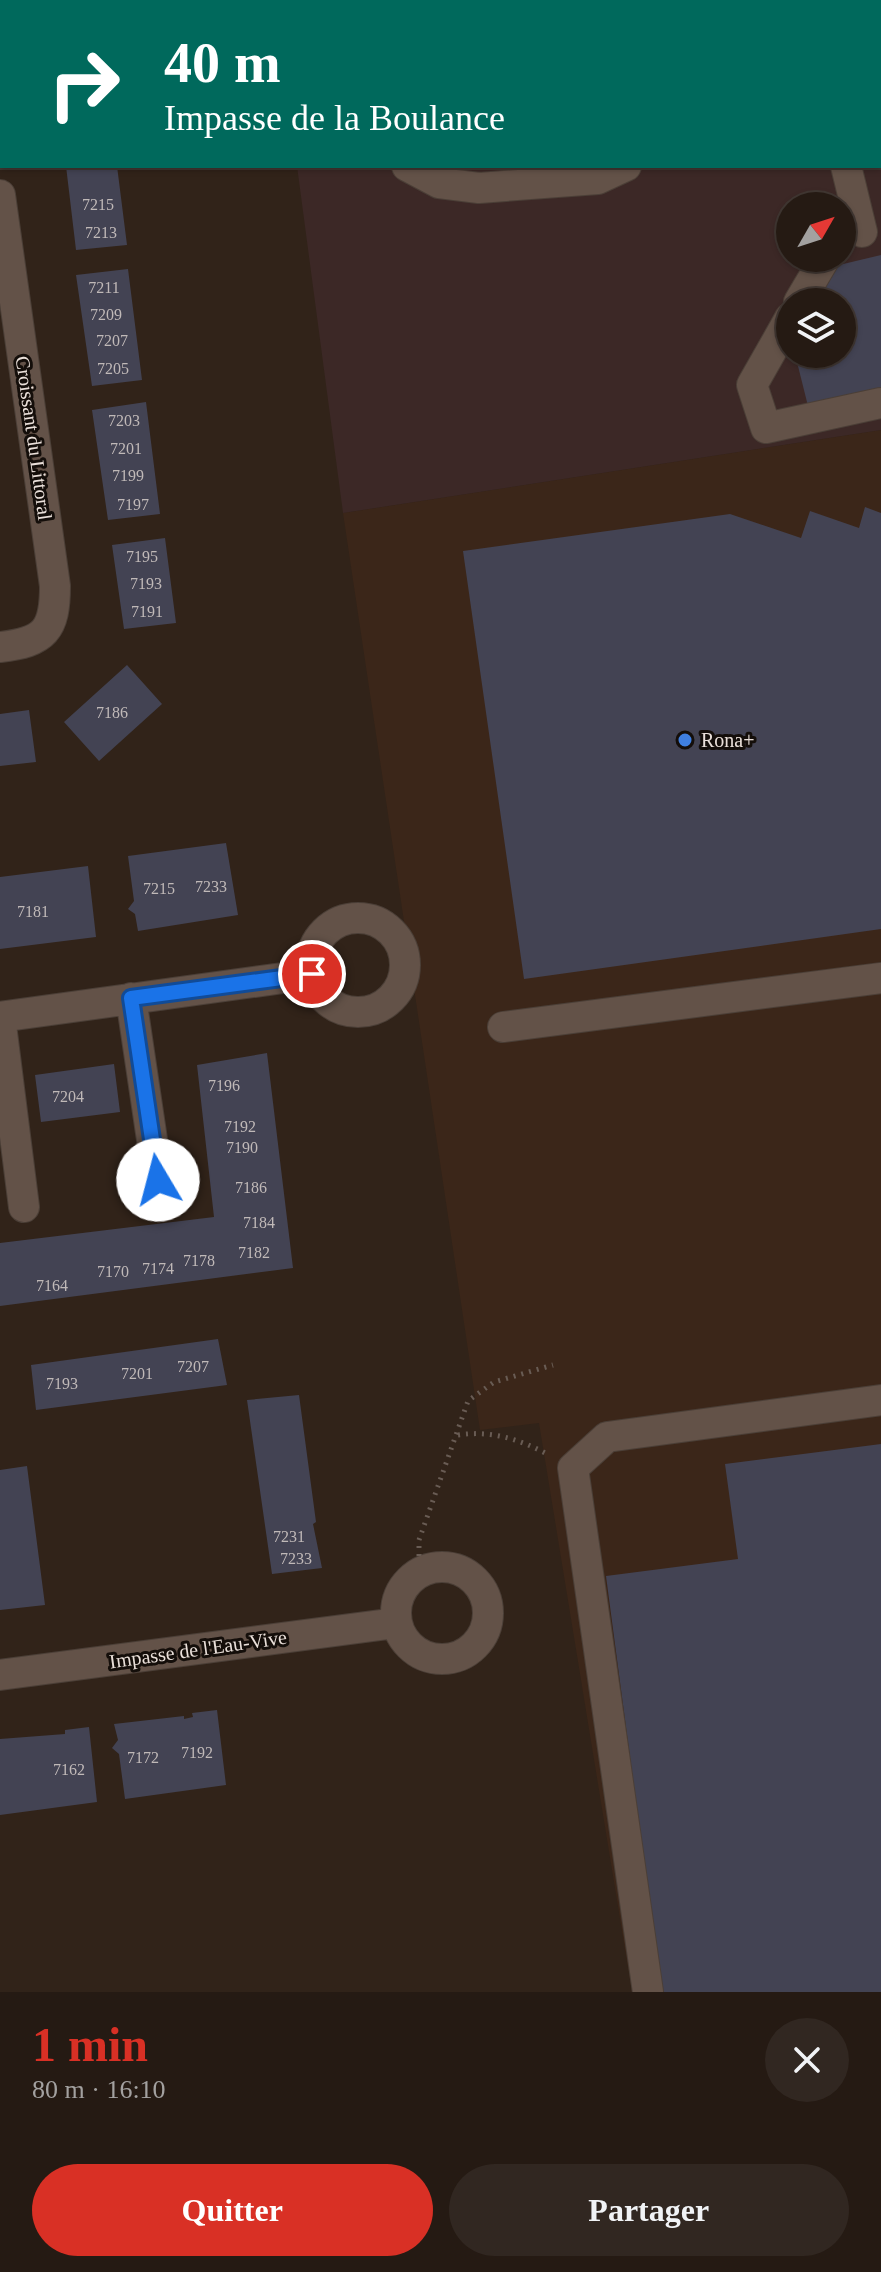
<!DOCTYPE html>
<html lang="fr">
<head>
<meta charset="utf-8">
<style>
	:root { --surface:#251a13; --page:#312721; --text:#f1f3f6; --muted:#a3a1a0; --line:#423833; --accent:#d93025 }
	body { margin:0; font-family:Georgia,serif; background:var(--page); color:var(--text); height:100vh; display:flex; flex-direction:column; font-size:30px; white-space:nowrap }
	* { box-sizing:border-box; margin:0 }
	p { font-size:26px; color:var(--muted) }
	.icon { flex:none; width:44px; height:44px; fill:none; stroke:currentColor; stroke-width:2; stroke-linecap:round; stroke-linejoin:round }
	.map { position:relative; height:1992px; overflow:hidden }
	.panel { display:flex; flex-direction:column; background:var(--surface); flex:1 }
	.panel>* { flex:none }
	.top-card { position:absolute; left:0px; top:0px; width:882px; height:168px; box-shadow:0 2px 6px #0004,0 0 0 2px var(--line); background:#00695c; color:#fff; overflow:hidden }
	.needle { width:52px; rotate:51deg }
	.buttons { position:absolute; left:776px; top:192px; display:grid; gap:16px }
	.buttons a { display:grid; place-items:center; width:80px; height:80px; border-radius:50%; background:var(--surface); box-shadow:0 2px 6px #0004,0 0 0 2px var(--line); font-size:40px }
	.pin { position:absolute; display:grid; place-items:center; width:68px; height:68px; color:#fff; margin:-34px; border:4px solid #fff; border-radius:50%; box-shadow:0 2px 8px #0007 }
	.me { position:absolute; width:88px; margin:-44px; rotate:352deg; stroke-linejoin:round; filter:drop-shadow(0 0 6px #0008) }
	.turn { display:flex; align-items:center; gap:28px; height:168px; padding:0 32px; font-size:36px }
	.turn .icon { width:104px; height:104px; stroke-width:2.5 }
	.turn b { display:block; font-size:56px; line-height:68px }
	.round { display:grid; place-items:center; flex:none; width:84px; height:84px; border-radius:42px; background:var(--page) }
	.headline { display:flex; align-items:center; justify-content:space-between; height:136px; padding:0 32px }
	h1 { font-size:48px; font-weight:600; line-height:60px; color:var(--accent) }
	.cta { display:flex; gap:16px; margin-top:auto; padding:16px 32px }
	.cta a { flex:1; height:92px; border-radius:48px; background:var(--accent); color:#fff; font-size:32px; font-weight:600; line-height:92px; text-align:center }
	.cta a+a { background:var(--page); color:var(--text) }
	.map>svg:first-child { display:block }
	.built { fill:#3b2619 }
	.industrial { fill:#3c2826; fill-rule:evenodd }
	.building { fill:#434353 }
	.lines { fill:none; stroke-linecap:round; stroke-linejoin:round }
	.minor-casing { stroke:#4b3f37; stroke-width:32 }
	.path { stroke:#695c54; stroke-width:5; stroke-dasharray:2 6; stroke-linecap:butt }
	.minor { stroke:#635248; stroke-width:30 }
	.route-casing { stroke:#114b97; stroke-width:20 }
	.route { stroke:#1a73e8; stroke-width:14 }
	.shop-dot { fill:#3f7fe0; stroke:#140e0a; stroke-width:3 }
	.labels { text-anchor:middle; stroke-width:6; stroke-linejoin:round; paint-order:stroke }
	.number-label { font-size:16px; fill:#c0b9b8 }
	.street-label { font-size:20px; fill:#eae0da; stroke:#140e0a }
	.poi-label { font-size:20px; fill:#eae0da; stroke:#140e0a; text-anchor:start }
</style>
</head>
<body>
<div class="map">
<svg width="881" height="1992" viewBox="0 0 881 1992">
	<rect width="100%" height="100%" fill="#312319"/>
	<path class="built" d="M881,430V1992H632L539,1423L480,1430L343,513Z"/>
	<path class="industrial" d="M276,0H881V430L343,513L297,166H880V2ZM790,206H842V258H790ZM790,302H842V354H790Z"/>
	<path class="building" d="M66,166H117L127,245L76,250Z
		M881,255V388L808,406L795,354H842V302H817L839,265Z
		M128,269L142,380L92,386L76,275Z
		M146,402L160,514L108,520L92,410Z
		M865,507L881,513V929L524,979L463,551L730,514L801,538L810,511L859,528Z
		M165,538L176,623L124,629L112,545Z
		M127,665L162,704L99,761L64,722Z
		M29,710L36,762L0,766V714Z
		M226,843L238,915L138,931L135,914L128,909L134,901L128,856Z
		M88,866L96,937L0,949V877Z
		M267,1053L293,1268L0,1306V1243L214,1217L197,1065Z
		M114,1064L120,1112L41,1122L35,1075Z
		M218,1339L227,1385L36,1410L31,1365Z
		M299,1395L316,1522L313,1524L322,1568L272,1574L247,1400Z
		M881,1444V1992H661L606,1576L738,1559L725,1464Z
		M27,1466L45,1605L0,1610V1470Z
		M217,1710L226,1785L125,1799L119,1754L112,1748L118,1740L114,1724L184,1716V1719L193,1717L192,1713Z
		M89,1727L97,1802L0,1815V1739L65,1734V1730Z"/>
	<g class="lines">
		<g class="minor-casing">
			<path id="minor" d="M368,0L369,2
				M772,2L773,0
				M880,36H881
				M407,166L439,183L479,188L598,179L626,166
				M846,166L862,232
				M0,195L55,586C55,630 45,642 0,647
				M799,302L825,258
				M790,318L752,385L766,428L881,403
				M311 965a47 47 0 1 1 94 0a47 47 0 1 1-94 0Z
				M131,998L158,1180
				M0,1017L312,974
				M0,1017L24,1207
				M503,1027L881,978
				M396 1613a46 46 0 1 1 92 0a46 46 0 1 1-92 0Z
				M0,1675L396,1623
				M648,1992L573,1468L607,1437L881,1400"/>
		</g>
		<path class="path" d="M458,1435C490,1430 519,1439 547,1454
			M419,1572V1540L468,1401L494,1382L553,1365"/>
		<use href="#minor" class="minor"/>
	</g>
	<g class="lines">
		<g class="route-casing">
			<path id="route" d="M158,1180L131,998L312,974"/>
		</g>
		<use href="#route" class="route"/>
	</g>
	<circle class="shop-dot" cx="685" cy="740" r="8"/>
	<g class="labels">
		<g class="number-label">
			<text x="98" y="210">7215</text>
			<text x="101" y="238">7213</text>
			<text x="104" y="293">7211</text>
			<text x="106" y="320">7209</text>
			<text x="112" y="346">7207</text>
			<text x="113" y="374">7205</text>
			<text x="124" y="426">7203</text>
			<text x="126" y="454">7201</text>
			<text x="128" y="481">7199</text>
			<text x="133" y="510">7197</text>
			<text x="142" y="562">7195</text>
			<text x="146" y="589">7193</text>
			<text x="147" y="617">7191</text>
			<text x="112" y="718">7186</text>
			<text x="211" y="892">7233</text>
			<text x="159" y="894">7215</text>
			<text x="33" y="917">7181</text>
			<text x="224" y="1091">7196</text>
			<text x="68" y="1102">7204</text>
			<text x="240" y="1132">7192</text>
			<text x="242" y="1153">7190</text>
			<text x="251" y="1193">7186</text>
			<text x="259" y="1228">7184</text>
			<text x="254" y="1258">7182</text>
			<text x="199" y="1266">7178</text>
			<text x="158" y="1274">7174</text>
			<text x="113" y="1277">7170</text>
			<text x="52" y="1291">7164</text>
			<text x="193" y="1372">7207</text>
			<text x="137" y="1379">7201</text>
			<text x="62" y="1389">7193</text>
			<text x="289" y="1542">7231</text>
			<text x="296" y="1564">7233</text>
			<text x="197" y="1758">7192</text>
			<text x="143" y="1763">7172</text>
			<text x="69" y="1775">7162</text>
		</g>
		<g class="street-label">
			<text transform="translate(34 438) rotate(82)" y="7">Croissant du Littoral</text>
			<text transform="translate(198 1649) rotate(-8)" y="7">Impasse de l'Eau-Vive</text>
		</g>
		<g class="poi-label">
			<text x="701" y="747">Rona+</text>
		</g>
	</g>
</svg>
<div class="buttons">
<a><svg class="needle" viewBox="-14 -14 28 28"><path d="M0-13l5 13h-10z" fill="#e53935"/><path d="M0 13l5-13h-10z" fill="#a3a1a0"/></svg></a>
<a><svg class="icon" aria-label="layers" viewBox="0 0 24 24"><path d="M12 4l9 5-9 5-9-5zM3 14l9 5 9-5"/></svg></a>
</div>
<div class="pin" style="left:312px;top:974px;background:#d93025"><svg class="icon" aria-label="arrive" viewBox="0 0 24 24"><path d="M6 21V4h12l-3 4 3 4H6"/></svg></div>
<svg class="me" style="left:158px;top:1180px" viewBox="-20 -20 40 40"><circle r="19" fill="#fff"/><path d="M0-13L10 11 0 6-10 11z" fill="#1a73e8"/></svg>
<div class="top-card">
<div class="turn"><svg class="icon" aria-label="right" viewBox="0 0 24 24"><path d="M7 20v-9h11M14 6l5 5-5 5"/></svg><div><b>40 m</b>Impasse de la Boulance</div></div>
</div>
</div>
<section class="panel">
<div class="headline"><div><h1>1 min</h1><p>80 m · 16:10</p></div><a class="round"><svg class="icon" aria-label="close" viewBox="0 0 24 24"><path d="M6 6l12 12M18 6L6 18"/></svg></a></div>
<div class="cta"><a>Quitter</a><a>Partager</a></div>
</section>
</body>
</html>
